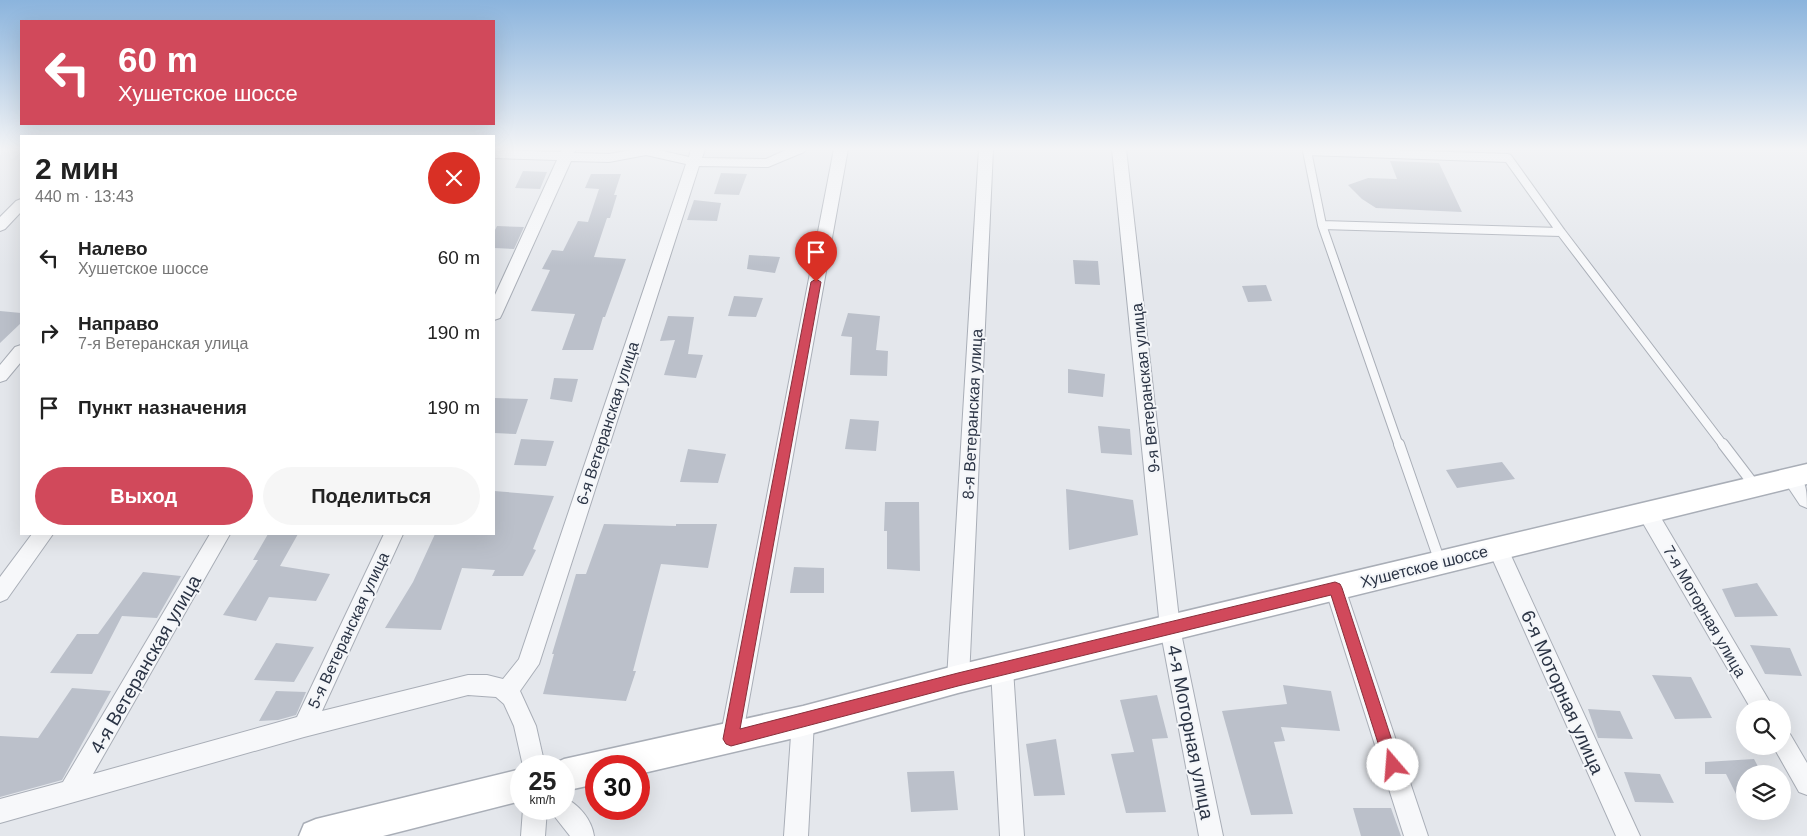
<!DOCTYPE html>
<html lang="ru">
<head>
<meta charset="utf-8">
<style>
	:root { --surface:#fff; --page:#f6f6f6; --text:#222; --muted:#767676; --accent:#d1495b }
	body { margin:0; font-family:Helvetica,sans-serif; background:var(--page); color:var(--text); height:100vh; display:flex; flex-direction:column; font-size:19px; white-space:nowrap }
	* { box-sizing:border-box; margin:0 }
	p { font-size:16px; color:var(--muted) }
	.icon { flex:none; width:28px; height:28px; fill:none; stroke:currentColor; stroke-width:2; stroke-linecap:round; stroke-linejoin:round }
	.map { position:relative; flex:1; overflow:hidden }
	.side { position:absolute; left:20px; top:135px; width:475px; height:400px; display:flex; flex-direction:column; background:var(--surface); border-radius:0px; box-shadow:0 5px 20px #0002 }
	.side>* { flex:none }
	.hud { position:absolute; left:20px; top:20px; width:475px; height:105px; border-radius:0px; box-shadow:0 5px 20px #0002; background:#d1495b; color:#fff; overflow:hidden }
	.controls { position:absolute; left:1736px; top:700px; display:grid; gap:10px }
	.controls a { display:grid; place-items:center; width:55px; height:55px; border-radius:50%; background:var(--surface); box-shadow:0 5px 20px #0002; font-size:25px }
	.speed { position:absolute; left:510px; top:755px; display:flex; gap:10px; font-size:25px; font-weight:700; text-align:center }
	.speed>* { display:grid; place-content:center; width:65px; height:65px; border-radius:50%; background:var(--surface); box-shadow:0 5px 20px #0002; line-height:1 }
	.speed small { font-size:12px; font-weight:400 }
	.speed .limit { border:8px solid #d22; background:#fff; color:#111 }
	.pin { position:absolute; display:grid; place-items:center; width:42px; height:42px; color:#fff; margin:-51px -21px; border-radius:50% 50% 50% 0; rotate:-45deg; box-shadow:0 0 5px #0007 }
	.pin .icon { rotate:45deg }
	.me { position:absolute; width:55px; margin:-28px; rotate:342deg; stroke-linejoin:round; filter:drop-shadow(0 0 4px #0008) }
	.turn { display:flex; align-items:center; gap:18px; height:105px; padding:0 15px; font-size:22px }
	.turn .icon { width:65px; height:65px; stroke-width:2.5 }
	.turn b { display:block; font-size:35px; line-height:42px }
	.round { display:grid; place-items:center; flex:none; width:52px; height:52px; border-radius:26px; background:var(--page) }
	.headline { display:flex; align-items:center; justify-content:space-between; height:85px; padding:0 15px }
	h1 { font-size:30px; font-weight:800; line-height:38px }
	.button { display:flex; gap:10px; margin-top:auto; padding:10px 15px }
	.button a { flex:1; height:58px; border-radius:30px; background:var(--accent); color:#fff; font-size:20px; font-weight:800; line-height:58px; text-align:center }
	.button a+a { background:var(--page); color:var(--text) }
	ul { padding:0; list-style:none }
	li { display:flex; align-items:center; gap:15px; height:75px; padding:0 15px }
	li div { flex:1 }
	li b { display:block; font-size:19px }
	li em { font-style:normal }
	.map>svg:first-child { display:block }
	.building { fill:#bbc0ca }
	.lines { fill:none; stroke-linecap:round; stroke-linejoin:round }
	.lane-far1-casing { stroke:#a9aeb7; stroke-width:10 }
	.lane-casing { stroke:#a9aeb7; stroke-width:12 }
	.street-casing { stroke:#a9aeb7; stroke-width:2 }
	.secondary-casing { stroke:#a9aeb7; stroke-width:3 }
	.lane-far1 { stroke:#f7f8fa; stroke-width:8 }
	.lane { stroke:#f7f8fa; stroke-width:10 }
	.street { fill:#f7f8fa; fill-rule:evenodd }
	.secondary { fill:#fff; fill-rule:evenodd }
	.route { fill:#d1495b; stroke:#882f3b }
	.labels { text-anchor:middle; stroke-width:4; stroke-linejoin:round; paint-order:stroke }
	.street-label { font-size:16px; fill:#2b3445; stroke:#f4f6f9 }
	.near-street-label { font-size:19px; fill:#2b3445; stroke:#f4f6f9 }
</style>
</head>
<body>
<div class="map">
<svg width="1807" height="836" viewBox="0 0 1807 836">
	<rect width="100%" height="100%" fill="#e4e7ec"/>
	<path class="building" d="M1390,161L1439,163L1462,212L1376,208L1362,199L1348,185L1368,178L1397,179Z
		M523,171L547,172L540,189L515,188Z
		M721,173L747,174L739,195L714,194Z
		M591,174H621L614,195H617L610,218H607L594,257L626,259L605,317H603L593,350H562L575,314L531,311L550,270L542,269L552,250L563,251L578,221L588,222L599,189L585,188Z
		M694,200L721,203L717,221L687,220Z
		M497,226L524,227L514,249L494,248V232Z
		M749,255L780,257L775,273L747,269Z
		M1073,260L1098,261L1100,285L1075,284Z
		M1266,285L1272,301L1248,302L1242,286Z
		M734,296L763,298L756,317L728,316Z
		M0,311L21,313V323L0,343Z
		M848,313L880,316L876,350L888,351L887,376L850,375L852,337L841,336Z
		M668,316L694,317L688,354L703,355L696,378L664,375L675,340L660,341Z
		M1068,369L1105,374L1103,397L1068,393Z
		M554,378L578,379L572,402L550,399Z
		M494,398L528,399L516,434L494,433Z
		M850,419L879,421L876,451L845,449Z
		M1098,426L1130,429L1132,455L1101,453Z
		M521,439L554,441L546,466L514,465Z
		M688,449L726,454L718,483L680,482Z
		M1502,462L1515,479L1457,488L1446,470Z
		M1066,489L1133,500L1138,535L1069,550Z
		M494,491L554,496L533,549L536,550L523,576H492L495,570L462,568L441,630L385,628L413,582L435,534L494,535Z
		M885,502H919L920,571L887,569V531H884Z
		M604,524L676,526V524H717L708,568L661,564L633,671H636L626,701L543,694L554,654H552L576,574H586Z
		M268,534H298L280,566L330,574L316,601L269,597L256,621L223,615L258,560H253Z
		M794,567L824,568V593H790Z
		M143,572L181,576L157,618L122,616L92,674L50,673L77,634H98Z
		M1757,583L1778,616L1735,617L1722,589Z
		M276,643L314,647L294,682L254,680Z
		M1750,645L1790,648L1802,676L1765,674Z
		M1652,675L1691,677L1712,718L1675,719Z
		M1283,685L1331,691L1340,731L1281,727L1285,741L1274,742L1293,814L1251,815L1222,711L1287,704Z
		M72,688L111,691L62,780L0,797V736L38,738Z
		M276,691L306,692L296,715L278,720L259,721Z
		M1157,695L1168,738L1152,739L1166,812L1126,813L1111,754L1134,752L1120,700Z
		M1588,709L1620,711L1633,739L1598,738Z
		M1056,739L1065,795L1034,796L1026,744Z
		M1754,759L1762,774H1745V812L1726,774H1705V762Z
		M954,771L958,810L911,812L907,772Z
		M1624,772L1660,774L1674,803L1635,802Z
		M1353,808H1391L1401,836H1361Z"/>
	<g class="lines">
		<g class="lane-far1-casing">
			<path id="lane-far1" d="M1307,151L1508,158L1561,232L1322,225Z
				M1322,225L1399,446
				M1561,232L1724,446"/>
		</g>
		<g class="lane-casing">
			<path id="lane" d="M1399,444L1440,562
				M1723,444L1755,486"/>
		</g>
		<g class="street-casing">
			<path id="street" d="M562,149H576L574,153L609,154L636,149H654L689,157L691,149H705L702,158L766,159L788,149H806L804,152L768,167L699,166L539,664L520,691L536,726L545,766H523L514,726L504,704L496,697L468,695L304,737L0,823V799L63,782L210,534H230L93,774L297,717L384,534H403L322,711L468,675H487L503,679L519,659L686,164L646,155L609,162L571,161L502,314L500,318L494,320V297L557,160L494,158V150L561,152Z
				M834,149H848L742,739L739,747L731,750L723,747L720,739Z
				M979,149H993L969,679L966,686L958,689L950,686L947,679Z
				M1112,149H1126L1180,628L1223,836H1199L1160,628Z
				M21,199V212L5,229L0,231V217L16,201Z
				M21,345V362L6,380L0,382V365L15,347Z
				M1791,471C1807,476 1807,492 1807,508L1800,505L1782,478L1785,473Z
				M1647,504L1654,506L1774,709H1751L1640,518L1638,512L1640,506Z
				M32,534H53L7,599L0,602V577Z
				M1498,541L1505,543L1508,549L1640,836H1616L1488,549L1491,543Z
				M1335,579L1342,582L1345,588L1428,836H1404L1325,588L1328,582Z
				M1002,659L1009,662L1013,669L1024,836H1000L991,669L995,662Z
				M803,710L811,714L814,721L808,836H784L792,721L795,714Z
				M1782,731L1790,734L1807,763V795L1799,792L1773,746H1782Z
				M564,798C579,804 592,820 594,836H570L555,817L551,809H564Z
				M523,809H547L545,836H521Z"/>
		</g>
		<g class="secondary-casing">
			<path id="secondary" d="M1807,464V484L958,693L803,736L639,774V766H596V784L564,791V766H551L553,764L564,759L803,706L958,665Z
				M521,769V801L383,836H299L304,824L316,819Z"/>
		</g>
		<use href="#lane-far1" class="lane-far1"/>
		<use href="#lane" class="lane"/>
		<use href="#street" class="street"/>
		<use href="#secondary" class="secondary"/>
	</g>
	<linearGradient id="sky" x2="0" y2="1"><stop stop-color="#8bb4dd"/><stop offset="0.56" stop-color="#f3f4f6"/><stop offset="1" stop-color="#f3f4f6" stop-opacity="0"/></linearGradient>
	<rect width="1807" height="266" fill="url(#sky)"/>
	<path class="route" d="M816,279L821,282L740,729L958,673L1335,582L1340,584L1342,588L1400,765L1398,770L1393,772L1388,770L1385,765L1331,595L958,686L731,746L726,744L723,739L811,282Z"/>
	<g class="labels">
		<g class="street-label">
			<text transform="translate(1145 388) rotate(-96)" y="6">9-я Ветеранская улица</text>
			<text transform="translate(972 414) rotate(-87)" y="6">8-я Ветеранская улица</text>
			<text transform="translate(607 423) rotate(-72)" y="6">6-я Ветеранская улица</text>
			<text transform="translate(1424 566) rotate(-14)" y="6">Хушетское шоссе</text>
			<text transform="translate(1705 611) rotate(60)" y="6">7-я Моторная улица</text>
			<text transform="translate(348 630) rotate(-65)" y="6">5-я Ветеранская улица</text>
		</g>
		<g class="near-street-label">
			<text transform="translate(145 664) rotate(-60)" y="7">4-я Ветеранская улица</text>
			<text transform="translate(1563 692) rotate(66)" y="7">6-я Моторная улица</text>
			<text transform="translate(1191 732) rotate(79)" y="7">4-я Моторная улица</text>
		</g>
	</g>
</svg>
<div class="controls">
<a><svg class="icon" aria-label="search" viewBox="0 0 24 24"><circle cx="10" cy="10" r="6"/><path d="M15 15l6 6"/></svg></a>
<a><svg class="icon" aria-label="layers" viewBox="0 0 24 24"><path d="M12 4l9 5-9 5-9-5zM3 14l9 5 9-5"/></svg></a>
</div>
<div class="speed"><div>25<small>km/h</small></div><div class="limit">30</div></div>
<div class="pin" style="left:816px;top:282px;background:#d93025"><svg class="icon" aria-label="arrive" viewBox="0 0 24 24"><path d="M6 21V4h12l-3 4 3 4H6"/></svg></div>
<svg class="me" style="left:1393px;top:765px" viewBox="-20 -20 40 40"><circle r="19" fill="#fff"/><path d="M0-13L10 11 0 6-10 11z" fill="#d1495b"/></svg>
<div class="hud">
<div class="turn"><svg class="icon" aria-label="left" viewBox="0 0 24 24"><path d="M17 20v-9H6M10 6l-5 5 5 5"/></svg><div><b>60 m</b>Хушетское шоссе</div></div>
</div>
<section class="side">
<div class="headline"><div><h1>2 мин</h1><p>440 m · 13:43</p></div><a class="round" style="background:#d93025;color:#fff"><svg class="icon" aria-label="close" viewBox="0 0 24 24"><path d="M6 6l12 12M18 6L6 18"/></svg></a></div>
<ul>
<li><svg class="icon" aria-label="left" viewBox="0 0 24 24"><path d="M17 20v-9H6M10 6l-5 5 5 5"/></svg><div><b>Налево</b><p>Хушетское шоссе</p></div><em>60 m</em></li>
<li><svg class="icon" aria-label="right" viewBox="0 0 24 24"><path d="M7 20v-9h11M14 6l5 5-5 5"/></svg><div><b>Направо</b><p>7-я Ветеранская улица</p></div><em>190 m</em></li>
<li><svg class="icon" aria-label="arrive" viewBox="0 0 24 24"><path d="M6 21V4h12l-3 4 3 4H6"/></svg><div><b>Пункт назначения</b></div><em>190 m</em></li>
</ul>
<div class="button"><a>Выход</a><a>Поделиться</a></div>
</section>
</div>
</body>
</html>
